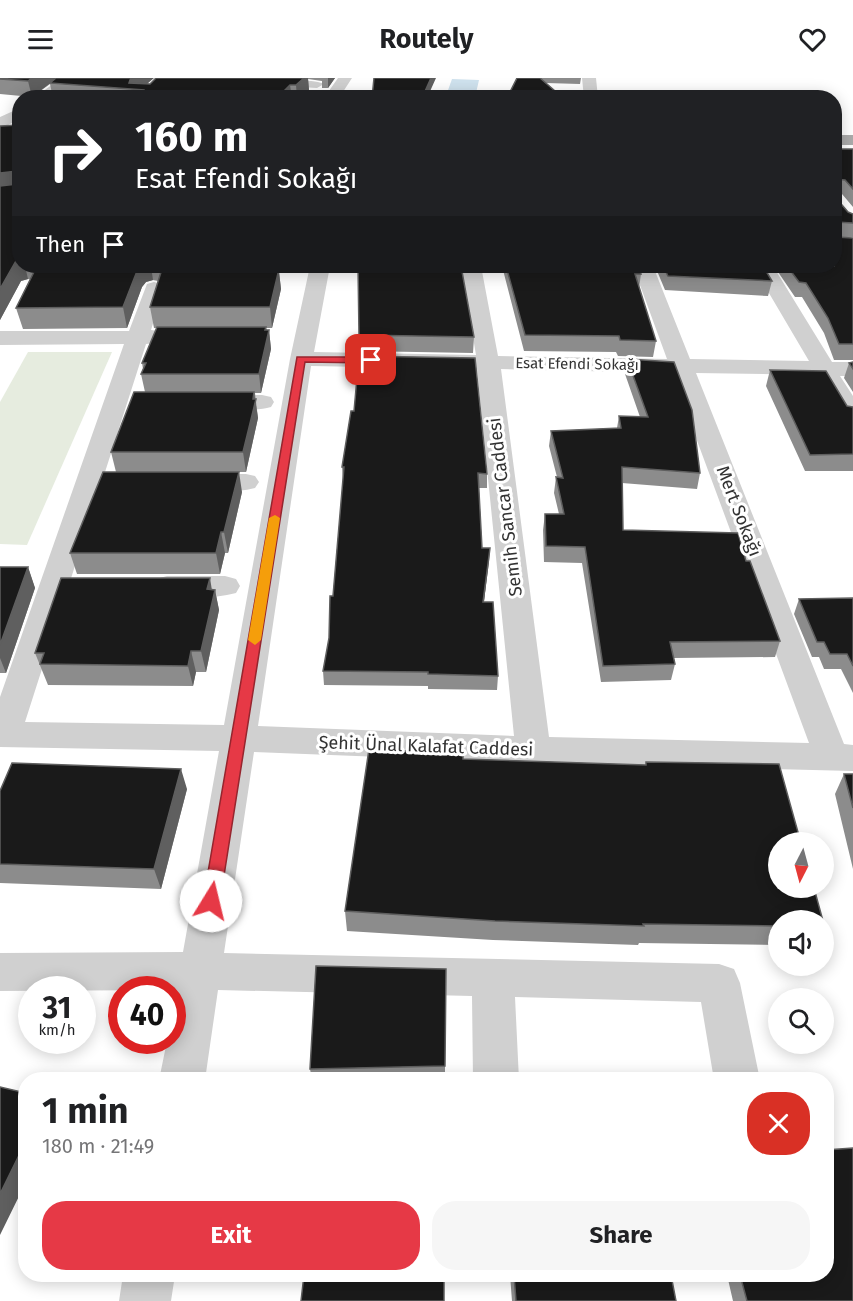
<!DOCTYPE html>
<html lang="en">
<head>
<meta charset="utf-8">
<style>
	:root { --surface:#fff; --page:#f6f6f6; --text:#202124; --muted:#757577; --accent:#e63946 }
	body { margin:0; font-family:"Fira Sans",sans-serif; background:var(--page); color:var(--text); height:100vh; display:flex; flex-direction:column; font-size:22px; white-space:nowrap }
	* { box-sizing:border-box; margin:0 }
	p { font-size:20px; color:var(--muted) }
	.icon { flex:none; width:33px; height:33px; fill:none; stroke:currentColor; stroke-width:2; stroke-linecap:round; stroke-linejoin:round }
	.map { position:relative; flex:1; overflow:hidden }
	.side { position:absolute; left:18px; top:994px; width:816px; height:210px; display:flex; flex-direction:column; background:var(--surface); border-radius:24px; box-shadow:0 3px 15px #0003 }
	.side>* { flex:none }
	.banner { position:absolute; left:12px; top:12px; width:830px; height:183px; border-radius:24px; box-shadow:0 3px 15px #0003; background:#202124; color:#fff; overflow:hidden }
	.needle { width:39px; rotate:186deg }
	.controls { position:absolute; left:768px; top:754px; display:grid; gap:12px }
	.controls a { display:grid; place-items:center; width:66px; height:66px; border-radius:50%; background:var(--surface); box-shadow:0 3px 15px #0003; font-size:30px }
	.speed { position:absolute; left:18px; top:898px; display:flex; gap:12px; font-size:30px; font-weight:700; text-align:center }
	.speed>* { display:grid; place-content:center; width:78px; height:78px; border-radius:50%; background:var(--surface); box-shadow:0 3px 15px #0003; line-height:1 }
	.speed small { font-size:15px; font-weight:400 }
	.speed .limit { border:9px solid #d22; background:#fff; color:#111 }
	.pin { position:absolute; display:grid; place-items:center; width:51px; height:51px; color:#fff; margin:-26px; border-radius:12px; box-shadow:0 3px 9px #0006 }
	.me { position:absolute; width:66px; margin:-33px; rotate:9deg; stroke-linejoin:round; filter:drop-shadow(0 0 4px #0008) }
	.turn { display:flex; align-items:center; gap:21px; height:126px; padding:0 24px; font-size:27px }
	.turn .icon { width:78px; height:78px; stroke-width:2.5 }
	.turn b { display:block; font-size:42px; line-height:51px }
	.then { display:flex; align-items:center; height:57px; padding:0 24px; background:#0003; gap:12px; font-size:22px }
	.round { display:grid; place-items:center; flex:none; width:63px; height:63px; border-radius:24px; background:var(--page) }
	.summary { display:flex; align-items:center; justify-content:space-between; height:102px; padding:0 24px }
	h1 { font-size:36px; font-weight:700; line-height:45px }
	.cta { display:flex; gap:12px; margin-top:auto; padding:12px 24px }
	.cta a { flex:1; height:69px; border-radius:24px; background:var(--accent); color:#fff; font-size:24px; font-weight:700; line-height:69px; text-align:center }
	.cta a+a { background:var(--page); color:var(--text) }
	header { display:flex; justify-content:space-between; align-items:center; height:78px; padding:0 24px; background:var(--surface); font-size:27px; font-weight:700 }
	.map>svg:first-child { display:block }
	.green { fill:#e6ecdf }
	.water { fill:#cfe2ee }
	.lines { fill:none; stroke-linecap:round; stroke-linejoin:round }
	.minor { fill:#d0d0d0; fill-rule:evenodd }
	.major { fill:#ababab; fill-rule:evenodd }
	.wall { fill:#8c8c8c }
	.shaded-wall { fill:#5f5f5f }
	.building { fill:#1a1a1a; stroke:#5f5f5f; stroke-width:1.5 }
	.route { fill:#e63946; stroke:#96252e; stroke-width:1.5 }
	.slow { fill:#f59e0b }
	.labels { text-anchor:middle; stroke-width:6; stroke-linejoin:round; paint-order:stroke }
	.far-street-label { font-size:15px; fill:#333; stroke:#fff }
	.street-label { font-size:18px; fill:#333; stroke:#fff }
</style>
</head>
<body>
<header><svg class="icon" aria-label="menu" viewBox="0 0 24 24"><path d="M4 6h16M4 12h16M4 18h16"/></svg>Routely<svg class="icon" aria-label="heart" viewBox="0 0 24 24"><path d="M12 20l-8-8c-3-5 5-10 8-4 3-6 11-1 8 4z"/></svg></header>
<div class="map">
<svg width="853" height="1223" viewBox="0 0 853 1223">
	<rect width="100%" height="100%" fill="#fff"/>
	<path class="green" d="M28,274H112L27,467L0,466V324Z"/>
	<path class="water" d="M452,1L479,2L476,15H447Z"/>
	<g class="lines">
		<path class="minor" d="M61,0H77L51,20H34Z
			M212,0C230,0 315,0 324,6L317,10L219,4Z
			M338,0H352L339,20H324Z
			M582,0H596L598,20H584Z
			M20,30V41L0,51V39Z
			M310,188H330L314,274L476,277L461,188H481L498,278L667,281L633,188H653L690,281L809,283L753,188H773L832,284H853V298H840L853,318V345L844,343L817,297L696,295L844,666L853,667V693L533,685L254,674L224,875L719,886L734,891L740,905L760,1002H714L701,924L515,919L519,1002H473L472,918L218,912L205,1002H159L167,963H172V930L176,912L0,913V875L183,874L219,673L0,669V619L124,266L0,267V253H129L147,206L154,204L161,206L164,210L151,252L165,254L168,259L165,264L146,266L25,644L224,647L290,281ZM311,288L477,291L514,658L258,648ZM501,291L672,295L809,665L549,659Z
			M211,317H262L271,319L274,324L271,329C251,334 222,334 202,329L199,324L202,319Z
			M196,396H246L255,398L259,404L255,410C235,415 207,415 187,410L183,404L187,398Z
			M167,498H225L236,501L240,508L236,515C213,521 179,521 156,515L152,508L156,501Z
			M123,1197H175L171,1223H119Z"/>
		<path class="major" d="M834,57H853V67H834Z"/>
	</g>
	<path class="wall" d="M0,0L150,6L156,0H335L328,10H322V3L308,1L309,12L301,20H53L50,6L32,19L0,16Z
		M517,0H581L580,6L546,5Z
		M0,48L20,188H281L279,194L281,211L272,250H266L267,252H269L271,271L261,315H255L258,340L246,394H116L111,374L145,314L141,296L143,291L142,285L157,250H154L150,229L158,203L153,202L146,204L142,209L127,250L23,251L16,230L30,201H28L21,203L0,242Z
		M834,71H853V129L842,116L836,115V120L848,134L853,136V159H836L853,160V282H834L824,255L802,219H795L774,188H834Z
		M502,188H638L641,196L639,210L656,263L653,279L618,278L616,274L524,273Z
		M655,188H763L772,203L768,218L665,212Z
		M359,257L474,259L473,275L360,273Z
		M627,281L700,395L697,411L622,405L623,452L746,483L780,563L775,579L674,580L675,586L671,602L601,604L582,485L544,484L543,452L545,436H559L554,415L556,399H557L549,368L551,353L617,350L619,338L640,339L625,296Z
		M853,284V314L844,300L849,285Z
		M770,292L847,328L853,329V393H805L766,308Z
		M342,389L487,396V410H479L482,470H490L484,524L498,598L497,612L428,611V608L324,607L323,593L329,560L343,403Z
		M242,414L228,475H225L220,496H77L70,475Z
		M0,489H28L35,510L6,595H0Z
		M212,512H215L219,532L206,594H196L193,608L48,607L35,575Z
		M853,520V615L841,591H824L819,579H812L794,536L799,521Z
		M463,681L646,687V684L778,843V867L639,865L638,867L493,862L347,853L345,833Z
		M844,696H853V791L835,716Z
		M187,711L161,811L0,805V713Z
		M445,988V1002H312L310,991Z
		M510,1197H671L676,1223H512Z
		M727,1197H826L853,1223H733Z"/>
	<path class="shaded-wall" d="M32,0H57L32,19L28,3Z
		M132,0H154L140,12L130,11V2Z
		M304,0H308L309,12L301,20H297L296,7Z
		M328,0H335L328,10Z
		M431,0H436L427,20H422Z
		M290,7L292,20H277Z
		M17,93L20,112L0,113V95Z
		M20,182V188H25L28,201L21,203L0,242V211L16,183Z
		M139,188H151L153,202L146,204L142,209L127,250L123,229Z
		M274,188H281L279,194L281,211L272,250L270,229Z
		M266,249L267,259L269,252L271,271L261,315L259,296Z
		M254,314L258,340L246,394L243,374Z
		M239,394L242,414L228,475L224,454Z
		M221,454L225,475L220,496L216,475Z
		M490,470L489,484L482,539L483,524Z
		M28,489L35,510L6,595L0,580V567Z
		M210,500L213,519L215,512L219,532L206,594L201,573L207,511Z
		M191,573L196,594L193,608L188,588Z
		M181,691L187,711L161,811L154,791Z
		M26,1063V1104L0,1157V1116Z"/>
	<path class="building" d="M0,0H32L28,3L0,1Z
		M56,0H132L130,2L129,5L150,6L156,0H304L296,7H290L277,20H144V12L50,5Z
		M374,0H431L422,20H372Z
		M517,0H540L563,20H507Z
		M20,47V182L16,183L0,211V108L17,106V93L0,95V48Z
		M834,71H853V111L845,102L836,101V120L848,134L853,136V145L836,144V159L853,160V266H839L828,240L806,205L799,204L787,188H834Z
		M34,188H139L123,229L16,230L36,190Z
		M160,188H274L273,192L279,191L270,229H150L162,191Z
		M358,188H461L474,259L359,257Z
		M506,188H638L641,196H635L656,263L620,262L619,258L525,257Z
		M663,188H763L772,203L668,198Z
		M157,249H266L265,252H269L259,296H141L146,285H142Z
		M359,278L475,280L487,396L478,395L482,470H490L483,524H493L498,598L428,596V594L323,593L329,560L330,518H333L344,389H342L351,333H354Z
		M627,281L674,284L692,332L700,395L622,389L623,452L738,455L746,483H750L780,563L670,564L675,586L603,588L585,469L546,468L545,436H564L556,399L563,400L551,353L621,350L619,338L648,339Z
		M853,284V291L849,285Z
		M770,292L826,293L847,328L853,329V376L810,377Z
		M134,314H254L253,321H256L243,374H111Z
		M103,394H239L224,454H221L216,475H70Z
		M0,489H28L0,567Z
		M61,500H210L207,511L215,512L201,573H191L188,588L40,586L44,575H35Z
		M853,520V588L847,576H830L824,564H817L799,521Z
		M369,671L463,676V681L646,687V684L779,686L801,765H778V810H814L823,843H778V848L643,846L644,848L495,843L345,833Z
		M12,685L181,691L154,791L0,786V713Z
		M844,696H853V730Z
		M316,888L446,891L445,988L310,991Z
		M0,1009L26,1015V1063L0,1116Z
		M853,1070V1223H747L740,1197H826V1072Z
		M304,1197H444V1223H301Z
		M514,1197H671L676,1223H516Z"/>
	<path class="route" d="M297,279H371L376,282L371,285L305,284L220,823L217,828L211,830L206,828L203,823Z"/>
	<path class="slow" d="M275,437L280,440L261,562L255,567L248,562L269,440Z"/>
	<g class="labels">
		<g class="far-street-label">
			<text transform="translate(577 286) rotate(1)" y="5">Esat Efendi Sokağı</text>
		</g>
		<g class="street-label">
			<text transform="translate(505 429) rotate(-97)" y="6">Semih Sancar Caddesi</text>
			<text transform="translate(739 433) rotate(69)" y="6">Mert Sokağı</text>
			<text transform="translate(426 668) rotate(2)" y="6">Şehit Ünal Kalafat Caddesi</text>
		</g>
	</g>
</svg>
<div class="controls">
<a><svg class="needle" viewBox="-14 -14 28 28"><path d="M0-13l5 13h-10z" fill="#e53935"/><path d="M0 13l5-13h-10z" fill="#757577"/></svg></a>
<a><svg class="icon" aria-label="sound" viewBox="0 0 24 24"><path d="M4 9h4l5-4v14l-5-4H4zM17 9q2 3 0 6"/></svg></a>
<a><svg class="icon" aria-label="search" viewBox="0 0 24 24"><circle cx="10" cy="10" r="6"/><path d="M15 15l6 6"/></svg></a>
</div>
<div class="speed"><div>31<small>km/h</small></div><div class="limit">40</div></div>
<div class="pin" style="left:371px;top:282px;background:#d93025"><svg class="icon" aria-label="arrive" viewBox="0 0 24 24"><path d="M6 21V4h12l-3 4 3 4H6"/></svg></div>
<svg class="me" style="left:211px;top:823px" viewBox="-20 -20 40 40"><circle r="19" fill="#fff"/><path d="M0-13L10 11 0 6-10 11z" fill="#e63946"/></svg>
<div class="banner">
<div class="turn"><svg class="icon" aria-label="right" viewBox="0 0 24 24"><path d="M7 20v-9h11M14 6l5 5-5 5"/></svg><div><b>160 m</b>Esat Efendi Sokağı</div></div>
<div class="then">Then<svg class="icon" aria-label="arrive" viewBox="0 0 24 24"><path d="M6 21V4h12l-3 4 3 4H6"/></svg></div>
</div>
<section class="side">
<div class="summary"><div><h1>1 min</h1><p>180 m · 21:49</p></div><a class="round" style="background:#d93025;color:#fff"><svg class="icon" aria-label="close" viewBox="0 0 24 24"><path d="M6 6l12 12M18 6L6 18"/></svg></a></div>
<div class="cta"><a>Exit</a><a>Share</a></div>
</section>
</div>
</body>
</html>
